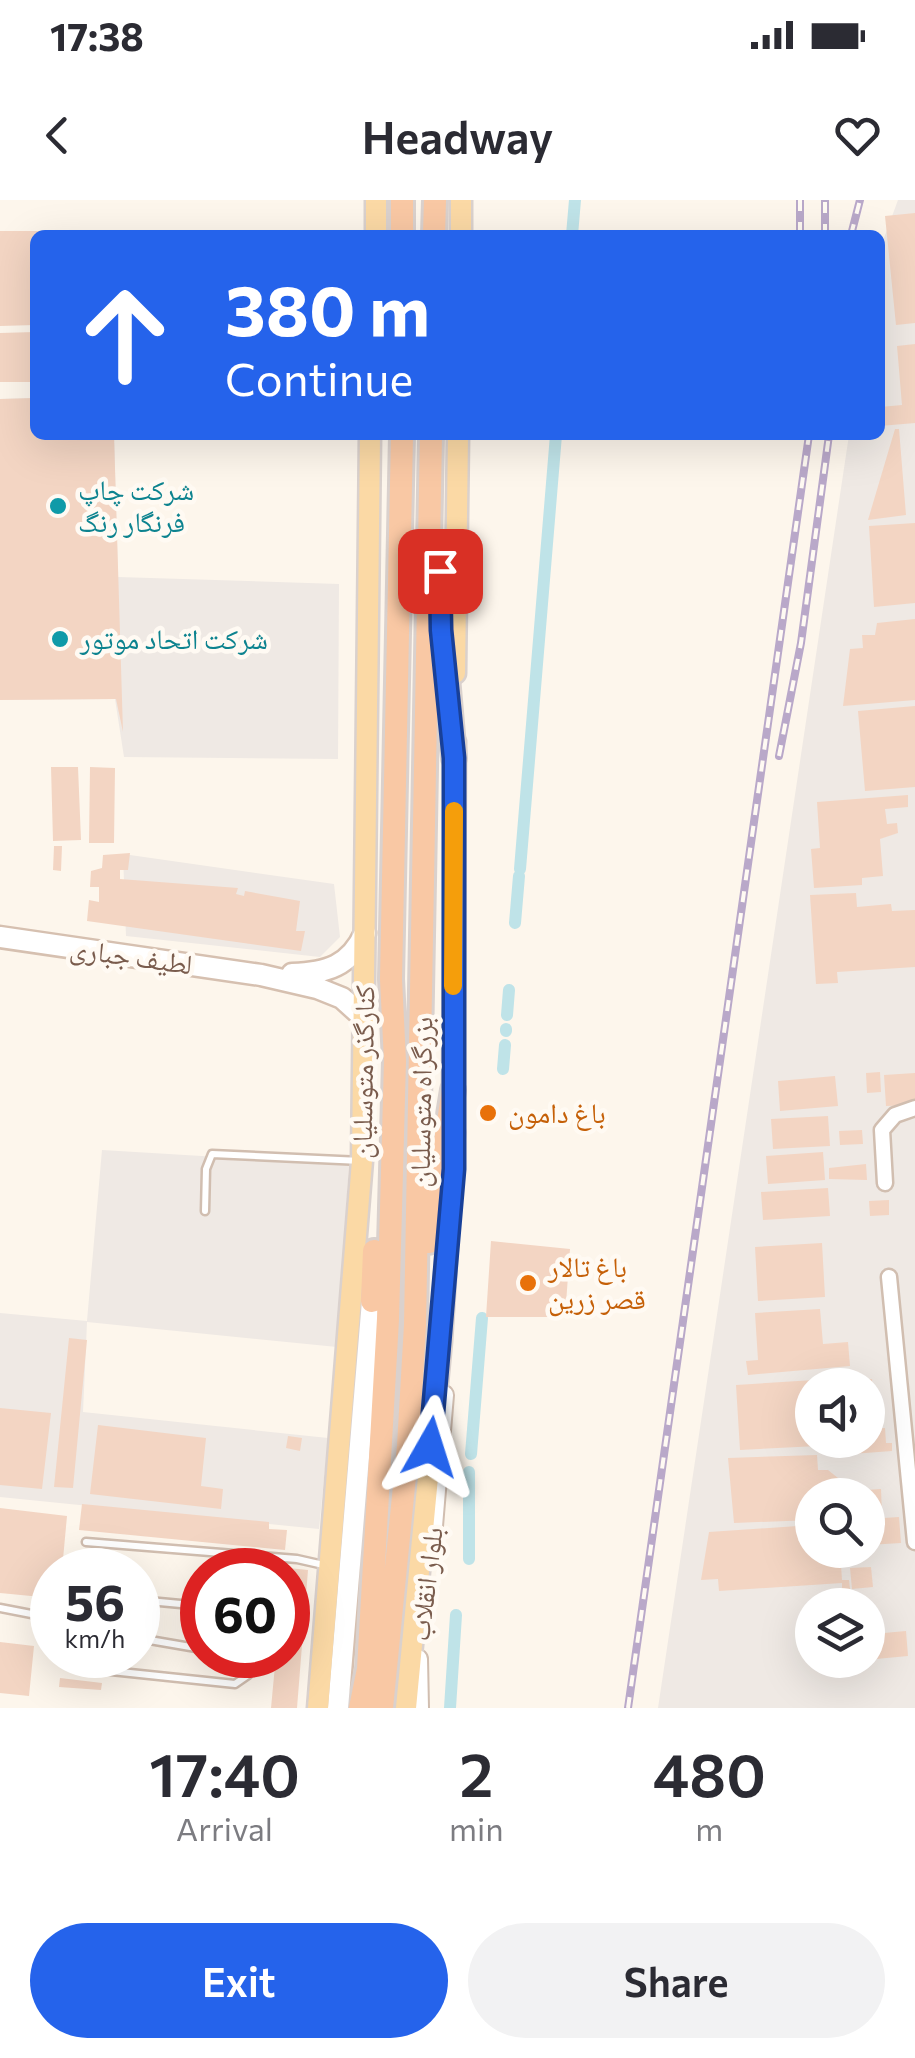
<!DOCTYPE html>
<html lang="en">
<head>
<meta charset="utf-8">
<style>
	:root { --surface:#fff; --page:#f2f2f3; --text:#2b2b33; --muted:#7c7c81; --accent:#2563eb }
	body { margin:0; font-family:Commissioner,"Noto Naskh Arabic",sans-serif; background:var(--page); color:var(--text); height:100vh; display:flex; flex-direction:column; font-size:38px; white-space:nowrap }
	* { box-sizing:border-box; margin:0 }
	p { font-size:32px; color:var(--muted) }
	.icon { flex:none; width:55px; height:55px; fill:none; stroke:currentColor; stroke-width:2; stroke-linecap:round; stroke-linejoin:round }
	.map { position:relative; height:1508px; overflow:hidden }
	.side { display:flex; flex-direction:column; background:var(--surface); flex:1 }
	.side>* { flex:none }
	.hud { position:absolute; left:30px; top:30px; width:855px; height:210px; border-radius:15px; box-shadow:0 10px 40px #0002; background:#2563eb; color:#fff; overflow:hidden }
	.buttons { position:absolute; left:795px; top:1168px; display:grid; gap:20px }
	.buttons a { display:grid; place-items:center; width:90px; height:90px; border-radius:50%; background:var(--surface); box-shadow:0 10px 40px #0002; font-size:50px }
	.speed { position:absolute; left:30px; top:1348px; display:flex; gap:20px; font-size:50px; font-weight:700; text-align:center }
	.speed>* { display:grid; place-content:center; width:130px; height:130px; border-radius:50%; background:var(--surface); box-shadow:0 10px 40px #0002; line-height:1 }
	.speed small { font-size:25px; font-weight:400 }
	.speed .limit { border:15px solid #d22; background:#fff; color:#111 }
	.pin { position:absolute; display:grid; place-items:center; width:85px; height:85px; color:#fff; margin:-42px; border-radius:20px; box-shadow:0 5px 15px #0006 }
	.me { position:absolute; width:110px; margin:-55px; rotate:6deg; stroke-linejoin:round; filter:drop-shadow(0 0 8px #0008) }
	.turn { display:flex; align-items:center; gap:35px; height:210px; padding:0 30px; font-size:45px }
	.turn .icon { width:130px; height:130px; stroke-width:2.5 }
	.turn b { display:block; font-size:70px; line-height:85px }
	.eta { display:flex; justify-content:space-evenly; align-items:center; height:170px; text-align:center }
	.eta b { font-size:60px; font-weight:600; line-height:70px }
	.button { display:flex; gap:20px; margin-top:auto; padding:20px 30px }
	.button a { flex:1; height:115px; border-radius:60px; background:var(--accent); color:#fff; font-size:40px; font-weight:600; line-height:115px; text-align:center }
	.button a+a { background:var(--page); color:var(--text) }
	.status { display:flex; justify-content:space-between; align-items:center; height:70px; padding:0 50px; background:var(--surface); direction:ltr }
	.status svg { height:28px; fill:currentColor }
	header { display:flex; justify-content:space-between; align-items:center; height:130px; padding:0 30px; background:var(--surface); font-size:45px; font-weight:600 }
	.map>svg:first-child { display:block }
	.industrial { fill:#efe9e4; fill-rule:evenodd }
	.lines { fill:none; stroke-linecap:round; stroke-linejoin:round }
	.canal { stroke:#bfe3e8; stroke-width:12 }
	.building { fill:#f3d5c3 }
	.service-casing { stroke:#d1beb0; stroke-width:11 }
	.minor-casing { stroke:#d1beb0; stroke-width:19 }
	.tertiary-casing { stroke:#d1beb0; stroke-width:22 }
	.secondary-casing { stroke:#d6c0b0; stroke-width:25 }
	.primary-casing { stroke:#dad1cd; stroke-width:25 }
	.trunk-casing { stroke:#dad1cd; stroke-width:28 }
	.service { stroke:#fff; stroke-width:6 }
	.minor { stroke:#fff; stroke-width:14 }
	.tertiary { stroke:#fff; stroke-width:18 }
	.secondary { stroke:#fff; stroke-width:20 }
	.primary { stroke:#fbd9a5; stroke-width:20 }
	.trunk { stroke:#f9c8a4; stroke-width:22 }
	.rail-casing { stroke:#b9a8c9; stroke-width:8 }
	.rail { stroke:#fffaf3; stroke-width:4; stroke-dasharray:11; stroke-linecap:butt }
	.route-casing { stroke:#184099; stroke-width:25 }
	.route { stroke:#2563eb; stroke-width:18 }
	.slow { stroke:#f59e0b; stroke-width:18 }
	.culture-dot { fill:#0f9aa8; stroke:#fffaf3; stroke-width:4 }
	.food-dot { fill:#e8710a; stroke:#fffaf3; stroke-width:4 }
	.labels { text-anchor:middle; stroke-width:9; stroke-linejoin:round; paint-order:stroke }
	.culture-label { font-size:28px; fill:#0d838f; stroke:#fffaf3; text-anchor:start }
	.street-label { font-size:28px; fill:#7a5c4d; stroke:#fffaf3 }
	.food-label { font-size:28px; fill:#c56008; stroke:#fffaf3; text-anchor:start }
</style>
</head>
<body>
<div class="status"><b>17:38</b><svg viewBox="0 0 49 12"><path d="M0 12V9h3v3zM5 12V6h3v6zM10 12V3h3v9zM15 12V0h3v12zM26 1h20v11H26zM47 4h2v5h-2z"/></svg></div>
<header><svg class="icon" aria-label="back" viewBox="0 0 24 24"><path d="M15 5l-7 7 7 7"/></svg>Headway<svg class="icon" aria-label="heart" viewBox="0 0 24 24"><path d="M12 20l-8-8c-3-5 5-10 8-4 3-6 11-1 8 4z"/></svg></header>
<div class="map">
<svg width="915" height="1508" viewBox="0 0 915 1508">
	<rect width="100%" height="100%" fill="#fdf6ec"/>
	<path class="industrial" d="M898,0H915V1508H658L849,235H880V49ZM812,1185H868V1240H812ZM812,1295H868V1350H812ZM812,1405H868V1460H812Z
		M35,198V235H114L118,377L339,384L338,559L124,557L115,499L0,500V199Z
		M123,654L334,684L340,737L320,757L126,736Z
		M102,950L349,965L337,1147L87,1122L83,1212L328,1238L319,1329L0,1297V1113L87,1121Z"/>
	<g class="lines">
		<path class="canal" d="M572,35L575,0
			M520,669L556,235
			M515,723L519,676
			M507,815L509,790
			M506,829V831
			M503,869L505,845
			M471,1254L482,1118
			M469,1359V1272
			M450,1508L456,1415"/>
	</g>
	<path class="building" d="M915,13V123L896,125L885,16Z
		M0,31H48V35H35V125L0,126Z
		M35,132V182H0V133Z
		M915,144V223L880,226V207L902,205L897,146Z
		M35,198V235H114L123,532L116,499L0,500V199Z
		M895,229H899L906,315L868,320Z
		M915,323V403L874,407L869,326Z
		M915,419V500L843,506L850,449L863,448L862,435H875L877,423Z
		M915,506V587L865,591L858,511Z
		M51,567H78L81,640L53,641Z
		M90,567L115,568L114,643H89Z
		M908,595V607L885,609L887,624L897,623L898,633L880,639L883,676L862,678V685L814,688L811,649L820,648L817,602Z
		M54,646H62L61,671L53,670Z
		M130,653L128,670H120V679L238,688L236,694L244,696L245,691L300,701L296,731H305L301,751L87,721L89,700L99,702V687H90L91,671L102,668L103,655Z
		M856,693L857,707L891,704L892,711L915,710V767L837,772L838,783L816,784L810,695Z
		M880,872L881,892L867,893L866,873Z
		M915,873V905L886,906L884,875Z
		M835,876L838,906L780,911L778,881Z
		M828,916L830,946L773,949L771,919Z
		M862,930L863,944L840,945L839,931Z
		M823,952L825,980L768,984L766,956Z
		M866,964L867,980L829,979V968Z
		M828,988L830,1016L763,1020L761,992Z
		M889,1000V1015L870,1016L869,1001Z
		M491,1041L570,1049L565,1117H486Z
		M822,1043L825,1097L758,1101L755,1047Z
		M820,1109L823,1144L848,1142L850,1166L748,1175L746,1161L758,1160L755,1113Z
		M69,1138L87,1140L73,1288L54,1287Z
		M872,1179L874,1202H868V1185H843V1181Z
		M814,1180L812,1240H818V1246L740,1250L736,1185Z
		M0,1208L51,1213L42,1289L0,1285Z
		M98,1225L206,1238L201,1286L223,1289L221,1309L90,1294Z
		M885,1228L886,1243H892V1251L838,1255L839,1240H868V1229Z
		M288,1236L302,1238L300,1251L286,1248Z
		M817,1255L818,1270H828L838,1278L839,1287L829,1295H812V1320L734,1323L728,1258Z
		M881,1289L882,1315L868,1316V1295H849V1291Z
		M82,1304L269,1322V1329L287,1330L285,1350L79,1330Z
		M0,1308L67,1316L62,1370H52V1398L0,1393Z
		M899,1317L901,1343L868,1345V1319Z
		M812,1325V1350H840L842,1380H849L850,1389H842V1383L719,1391L718,1379L701,1380L709,1332Z
		M66,1357L136,1363L135,1370H65Z
		M871,1367L873,1387L852,1389L850,1368Z
		M288,1368L308,1370L297,1508H271L276,1455H288Z
		M906,1431L908,1456L876,1459L873,1434Z
		M0,1442L34,1446L29,1496L0,1493Z
		M60,1478L102,1483L101,1490L59,1487Z"/>
	<g class="lines">
		<g class="service-casing">
			<path id="service" d="M205,1011L206,969L212,954L361,961
				M86,1342L297,1359L328,1366
				M255,1370L256,1357
				M138,1400L202,1406
				M0,1408L52,1418
				M138,1438L202,1449
				M73,1467L235,1484L248,1475L249,1455"/>
		</g>
		<g class="minor-casing">
			<path id="minor" d="M885,983L882,930L895,915L915,908
				M889,1077L915,1342"/>
		</g>
		<g class="tertiary-casing">
			<path id="tertiary" d="M432,1338L444,1195
				M418,1459L419,1508"/>
		</g>
		<g class="secondary-casing">
			<path id="secondary" d="M0,737L261,775L317,788L342,798L363,817
				M292,774C327,773 350,766 365,733
				M338,1508L372,1101"/>
		</g>
		<g class="primary-casing">
			<path id="primary" d="M376,35V0
				M461,35V0
				M455,473L458,235
				M453,903L455,542
				M318,1508L362,961L370,235
				M406,1508L441,1141L454,932"/>
		</g>
		<g class="trunk-casing">
			<path id="trunk" d="M402,35V0
				M434,35L435,0
				M441,408L454,558
				M429,1042L453,890
				M372,1101L374,1051
				M360,1508L368,1469L388,1119L395,861L391,779L402,235
				M382,1508L408,1246L415,1125L431,235"/>
		</g>
		<use href="#service" class="service"/>
		<use href="#minor" class="minor"/>
		<use href="#tertiary" class="tertiary"/>
		<use href="#secondary" class="secondary"/>
		<use href="#primary" class="primary"/>
		<use href="#trunk" class="trunk"/>
		<g class="rail-casing">
			<path id="rail" d="M800,0V35
				M825,35V0
				M851,35L860,0
				M779,556L801,443L829,235
				M628,1508L809,235"/>
		</g>
		<use href="#rail" class="rail"/>
	</g>
	<g class="lines">
		<g class="route-casing">
			<path id="route" d="M430,1247L454,969V558L441,430L440,371"/>
		</g>
		<use href="#route" class="route"/>
		<path class="slow" d="M453,786L454,611"/>
	</g>
	<g class="culture-dot">
		<circle cx="58" cy="306" r="10"/>
		<circle cx="60" cy="439" r="10"/>
	</g>
	<g class="food-dot">
		<circle cx="488" cy="913" r="10"/>
		<circle cx="528" cy="1083" r="10"/>
	</g>
	<g class="labels">
		<g class="culture-label">
			<text x="78" y="300">شرکت چاپ<tspan x="78" dy="32">فرنگار رنگ</tspan></text>
			<text x="80" y="449">شرکت اتحاد موتور</text>
		</g>
		<g class="street-label">
			<text transform="translate(131 756) rotate(8)" y="10">لطیف جباری</text>
			<text transform="translate(363 872) rotate(-89)" y="10">کنارگذر متوسلیان</text>
			<text transform="translate(421 902) rotate(-89)" y="10">بزرگراه متوسلیان</text>
			<text transform="translate(426 1384) rotate(-83)" y="10">بلوار انقلاب</text>
		</g>
		<g class="food-label">
			<text x="508" y="923">باغ دامون</text>
			<text x="548" y="1077">باغ تالار<tspan x="548" dy="32">قصر زرین</tspan></text>
		</g>
	</g>
</svg>
<div class="buttons">
<a><svg class="icon" aria-label="sound" viewBox="0 0 24 24"><path d="M4 9h4l5-4v14l-5-4H4zM17 9q2 3 0 6"/></svg></a>
<a><svg class="icon" aria-label="search" viewBox="0 0 24 24"><circle cx="10" cy="10" r="6"/><path d="M15 15l6 6"/></svg></a>
<a><svg class="icon" aria-label="layers" viewBox="0 0 24 24"><path d="M12 4l9 5-9 5-9-5zM3 14l9 5 9-5"/></svg></a>
</div>
<div class="speed"><div>56<small>km/h</small></div><div class="limit">60</div></div>
<div class="pin" style="left:440px;top:371px;background:#d93025"><svg class="icon" aria-label="arrive" viewBox="0 0 24 24"><path d="M6 21V4h12l-3 4 3 4H6"/></svg></div>
<svg class="me" style="left:430px;top:1247px" viewBox="-20 -20 40 40"><path d="M0-17L14 15 0 8-14 15z" fill="#2563eb" stroke="#fff" stroke-width="4"/></svg>
<div class="hud">
<div class="turn"><svg class="icon" aria-label="ahead" viewBox="0 0 24 24"><path d="M12 20V5M6 11l6-6 6 6"/></svg><div><b>380 m</b>Continue</div></div>
</div>
</div>
<section class="side">
<div class="eta">
<div><b>17:40</b><p>Arrival</p></div>
<div><b>2</b><p>min</p></div>
<div><b>480</b><p>m</p></div>
</div>
<div class="button"><a>Exit</a><a>Share</a></div>
</section>
</body>
</html>
